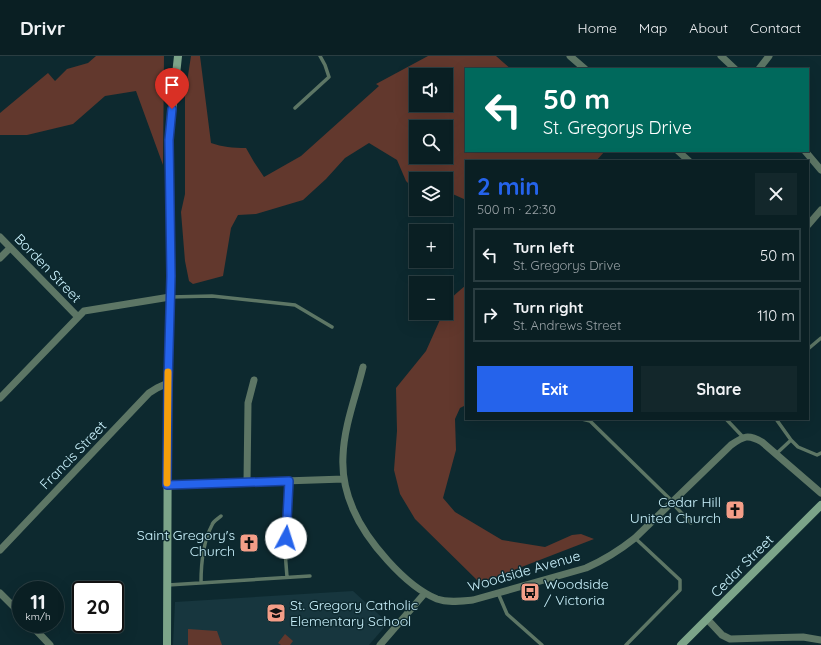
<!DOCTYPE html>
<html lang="en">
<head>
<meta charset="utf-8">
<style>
	:root { --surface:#0a1f23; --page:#13272b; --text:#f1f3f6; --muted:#99a2a6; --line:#2a3d41; --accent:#2563eb }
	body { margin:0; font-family:Quicksand,sans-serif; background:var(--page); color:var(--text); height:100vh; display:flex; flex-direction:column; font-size:15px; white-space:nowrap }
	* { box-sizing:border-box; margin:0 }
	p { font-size:13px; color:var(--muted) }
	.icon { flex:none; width:22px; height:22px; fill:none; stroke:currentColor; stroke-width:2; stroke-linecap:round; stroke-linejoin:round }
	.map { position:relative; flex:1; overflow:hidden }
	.drawer { position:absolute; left:465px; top:104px; width:344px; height:260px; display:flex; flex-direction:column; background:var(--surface); border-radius:0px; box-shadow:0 4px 16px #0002,0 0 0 1px var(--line) }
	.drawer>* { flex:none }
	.guide { position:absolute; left:465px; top:12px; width:344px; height:84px; border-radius:0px; box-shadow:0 4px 16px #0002,0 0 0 1px var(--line); background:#00695c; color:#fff; overflow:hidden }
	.controls { position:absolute; left:409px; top:12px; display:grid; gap:8px }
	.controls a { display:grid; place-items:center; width:44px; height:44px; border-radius:0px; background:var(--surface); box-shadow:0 4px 16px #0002,0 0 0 1px var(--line); font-size:20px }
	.speed { position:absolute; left:12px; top:525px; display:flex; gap:8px; font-size:20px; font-weight:700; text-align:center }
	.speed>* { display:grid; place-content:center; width:52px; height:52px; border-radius:50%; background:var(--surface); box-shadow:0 4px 16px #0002,0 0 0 1px var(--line); line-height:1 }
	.speed small { font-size:10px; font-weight:400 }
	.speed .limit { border:2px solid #111; border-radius:6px; background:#fff; color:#111 }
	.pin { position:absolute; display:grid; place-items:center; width:34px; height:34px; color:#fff; margin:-41px -17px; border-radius:50% 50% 50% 0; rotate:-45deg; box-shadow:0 0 4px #0007 }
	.pin .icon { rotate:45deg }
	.me { position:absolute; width:44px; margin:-22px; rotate:5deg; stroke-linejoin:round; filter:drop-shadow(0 0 3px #0008) }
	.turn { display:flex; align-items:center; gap:14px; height:84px; padding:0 12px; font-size:18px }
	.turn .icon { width:52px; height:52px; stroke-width:2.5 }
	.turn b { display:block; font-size:28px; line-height:34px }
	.round { display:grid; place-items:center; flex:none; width:42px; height:42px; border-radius:0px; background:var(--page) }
	.summary { display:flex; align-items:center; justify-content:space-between; height:68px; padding:0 12px }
	h1 { font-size:24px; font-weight:700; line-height:30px; color:var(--accent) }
	.cta { display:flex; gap:8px; margin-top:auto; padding:8px 12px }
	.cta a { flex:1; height:46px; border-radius:0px; background:var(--accent); color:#fff; font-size:16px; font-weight:700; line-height:46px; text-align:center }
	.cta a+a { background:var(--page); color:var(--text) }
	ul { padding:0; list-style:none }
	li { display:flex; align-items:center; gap:12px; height:54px; margin:0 8px 6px; padding:0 4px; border:2px solid var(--line); border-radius:0px }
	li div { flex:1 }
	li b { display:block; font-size:15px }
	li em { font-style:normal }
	header { display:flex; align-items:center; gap:24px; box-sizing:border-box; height:56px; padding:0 20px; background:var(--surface); border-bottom:1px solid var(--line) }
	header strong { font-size:19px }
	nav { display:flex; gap:22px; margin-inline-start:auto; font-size:14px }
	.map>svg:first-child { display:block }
	.built { fill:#17363e }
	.green { fill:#62382d; fill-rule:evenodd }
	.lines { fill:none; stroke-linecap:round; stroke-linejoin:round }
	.lane { stroke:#5d7665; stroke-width:3.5 }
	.street { stroke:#5d7665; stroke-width:7 }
	.secondary { stroke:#7ca489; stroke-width:8 }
	.route-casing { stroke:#184099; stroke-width:10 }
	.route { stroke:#2563eb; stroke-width:7 }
	.slow { stroke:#f59e0b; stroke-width:7 }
	.labels { text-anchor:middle; stroke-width:3; stroke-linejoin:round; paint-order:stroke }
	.street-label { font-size:14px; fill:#cbf3fe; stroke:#0d292f }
	.poi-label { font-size:14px; fill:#cbf3fe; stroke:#0d292f; text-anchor:end }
</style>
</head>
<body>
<header>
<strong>Drivr</strong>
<nav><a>Home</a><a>Map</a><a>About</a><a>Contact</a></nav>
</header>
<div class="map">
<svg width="821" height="589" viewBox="0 0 821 589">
	<rect width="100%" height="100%" fill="#0d292f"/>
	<path class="built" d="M353,535L388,567L369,589H173L175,546Z"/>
	<path class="green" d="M96,0H164L163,109L136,35L105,40L73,68L27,79H0V57L48,17L55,25L67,13L88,7Z
		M191,0H200L211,87C222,91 233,92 246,92L254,106L264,121L301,100L379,30L376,28L428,0H496L511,13H466V95H605L596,105H466V144L446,135V123H416V135L406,125L397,104L369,87L345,102L326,123L303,144L256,158L238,159L231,172L223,220L193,228L189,225L185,205L181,156L185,138V39ZM416,19H446V49H416ZM416,71H446V101H416Z
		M466,229V349L460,352L455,363L456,394L443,442L455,456L502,484L545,491L572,479L581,478L594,483L480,527L415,463L400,438L394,414L397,375L396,332L426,295L443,257H446C446,244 457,237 466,229Z
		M188,573L217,575L222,589H188Z
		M285,578L293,585L290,589H281L278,587Z"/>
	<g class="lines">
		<path class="lane" d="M295,52L329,21L325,9L320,0
			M170,241L212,240L295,249L332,271
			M808,293L821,282
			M582,363L590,365L673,446
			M726,363L743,381
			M776,363L791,384L798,391L817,399L821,397
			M776,398L791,384
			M672,447L691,467
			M287,521L285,495L289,425
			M201,527C201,508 203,486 212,469C213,465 218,463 221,460
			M168,529L310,520
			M498,537L507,558L542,589
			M626,589L680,534V524L635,482"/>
		<path class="street" d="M570,0L585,13
			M721,0L735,13
			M759,13L769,0
			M678,95L689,105
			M805,95L821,114
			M808,169L821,154
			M0,181L78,261
			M0,202L10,192
			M363,311C356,340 344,370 343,400C342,417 346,437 353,453C366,484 405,530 437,543C448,547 461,545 473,544L586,512C604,504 620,494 635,482L731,389C744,380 748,378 762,386L821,437
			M0,342L84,255L170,241
			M247,426L248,347L254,324
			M167,429L344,423
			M0,494L149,337L157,332L168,327
			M0,537L21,558
			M708,564L722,579L730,583L803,581L821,584
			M30,568L50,589
			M380,589L425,537"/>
		<path class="secondary" d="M167,589L168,327L171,220L169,84L178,0
			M681,589L821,449"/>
	</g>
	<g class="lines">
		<g class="route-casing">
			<path id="route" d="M172,53L169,84L171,220L168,327L167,429L289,425L286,482"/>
		</g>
		<use href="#route" class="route"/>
		<path class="slow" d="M167,427L168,316"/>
	</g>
	<defs>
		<g id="church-square" transform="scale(1)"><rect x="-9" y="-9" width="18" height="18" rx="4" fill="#f49e88" stroke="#0d292f"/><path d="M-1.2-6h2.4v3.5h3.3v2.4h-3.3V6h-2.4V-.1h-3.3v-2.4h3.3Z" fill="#111"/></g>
		<g id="bus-square" transform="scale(1)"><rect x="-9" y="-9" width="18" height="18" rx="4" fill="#f49e88" stroke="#0d292f"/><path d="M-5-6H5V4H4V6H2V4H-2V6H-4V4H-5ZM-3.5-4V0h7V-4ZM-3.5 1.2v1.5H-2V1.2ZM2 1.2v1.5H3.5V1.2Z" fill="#111"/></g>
		<g id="school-square" transform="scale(1)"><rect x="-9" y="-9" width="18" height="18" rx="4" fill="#f49e88" stroke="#0d292f"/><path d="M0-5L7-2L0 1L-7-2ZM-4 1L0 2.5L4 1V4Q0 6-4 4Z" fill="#111"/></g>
	</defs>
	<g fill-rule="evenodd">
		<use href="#church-square" x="735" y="454"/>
		<use href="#church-square" x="249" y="487"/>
		<use href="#bus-square" x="530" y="536"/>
		<use href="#school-square" x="276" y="557"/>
	</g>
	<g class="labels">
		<g class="street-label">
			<text transform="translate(48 212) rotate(46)" y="5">Borden Street</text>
			<text transform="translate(73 399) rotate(-46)" y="5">Francis Street</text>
			<text transform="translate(742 510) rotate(-45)" y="5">Cedar Street</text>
			<text transform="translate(524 515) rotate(-16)" y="5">Woodside Avenue</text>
		</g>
		<g class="poi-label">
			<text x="721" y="451">Cedar Hill<tspan x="721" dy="16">United Church</tspan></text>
			<text x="235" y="484">Saint Gregory's<tspan x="235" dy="16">Church</tspan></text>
			<text x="544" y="533" text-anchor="start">Woodside<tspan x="544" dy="16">/ Victoria</tspan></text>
			<text x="290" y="554" text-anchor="start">St. Gregory Catholic<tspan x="290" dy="16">Elementary School</tspan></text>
		</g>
	</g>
</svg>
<div class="controls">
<a><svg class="icon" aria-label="sound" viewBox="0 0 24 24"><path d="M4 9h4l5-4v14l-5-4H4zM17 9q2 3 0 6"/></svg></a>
<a><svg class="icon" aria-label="search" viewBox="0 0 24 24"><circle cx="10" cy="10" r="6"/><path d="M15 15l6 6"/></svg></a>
<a><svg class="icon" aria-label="layers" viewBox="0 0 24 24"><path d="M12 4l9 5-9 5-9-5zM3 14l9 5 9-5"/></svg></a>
<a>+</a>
<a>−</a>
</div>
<div class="speed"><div>11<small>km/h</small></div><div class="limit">20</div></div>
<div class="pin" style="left:172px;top:53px;background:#d93025"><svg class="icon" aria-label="arrive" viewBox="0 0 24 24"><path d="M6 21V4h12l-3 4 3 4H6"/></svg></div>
<svg class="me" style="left:286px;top:482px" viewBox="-20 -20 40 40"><circle r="19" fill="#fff"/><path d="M0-13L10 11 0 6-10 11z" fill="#2563eb"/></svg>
<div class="guide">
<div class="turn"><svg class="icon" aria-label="left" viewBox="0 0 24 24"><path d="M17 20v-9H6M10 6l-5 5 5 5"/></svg><div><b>50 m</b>St. Gregorys Drive</div></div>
</div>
<section class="drawer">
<div class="summary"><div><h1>2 min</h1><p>500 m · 22:30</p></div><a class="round"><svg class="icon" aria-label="close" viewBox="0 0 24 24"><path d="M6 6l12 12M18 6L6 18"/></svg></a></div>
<ul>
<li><svg class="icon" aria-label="left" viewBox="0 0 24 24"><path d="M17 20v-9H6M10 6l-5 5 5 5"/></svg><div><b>Turn left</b><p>St. Gregorys Drive</p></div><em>50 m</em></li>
<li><svg class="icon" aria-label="right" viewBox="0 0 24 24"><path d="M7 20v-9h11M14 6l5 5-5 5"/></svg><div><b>Turn right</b><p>St. Andrews Street</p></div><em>110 m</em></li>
</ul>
<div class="cta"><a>Exit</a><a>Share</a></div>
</section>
</div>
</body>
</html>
